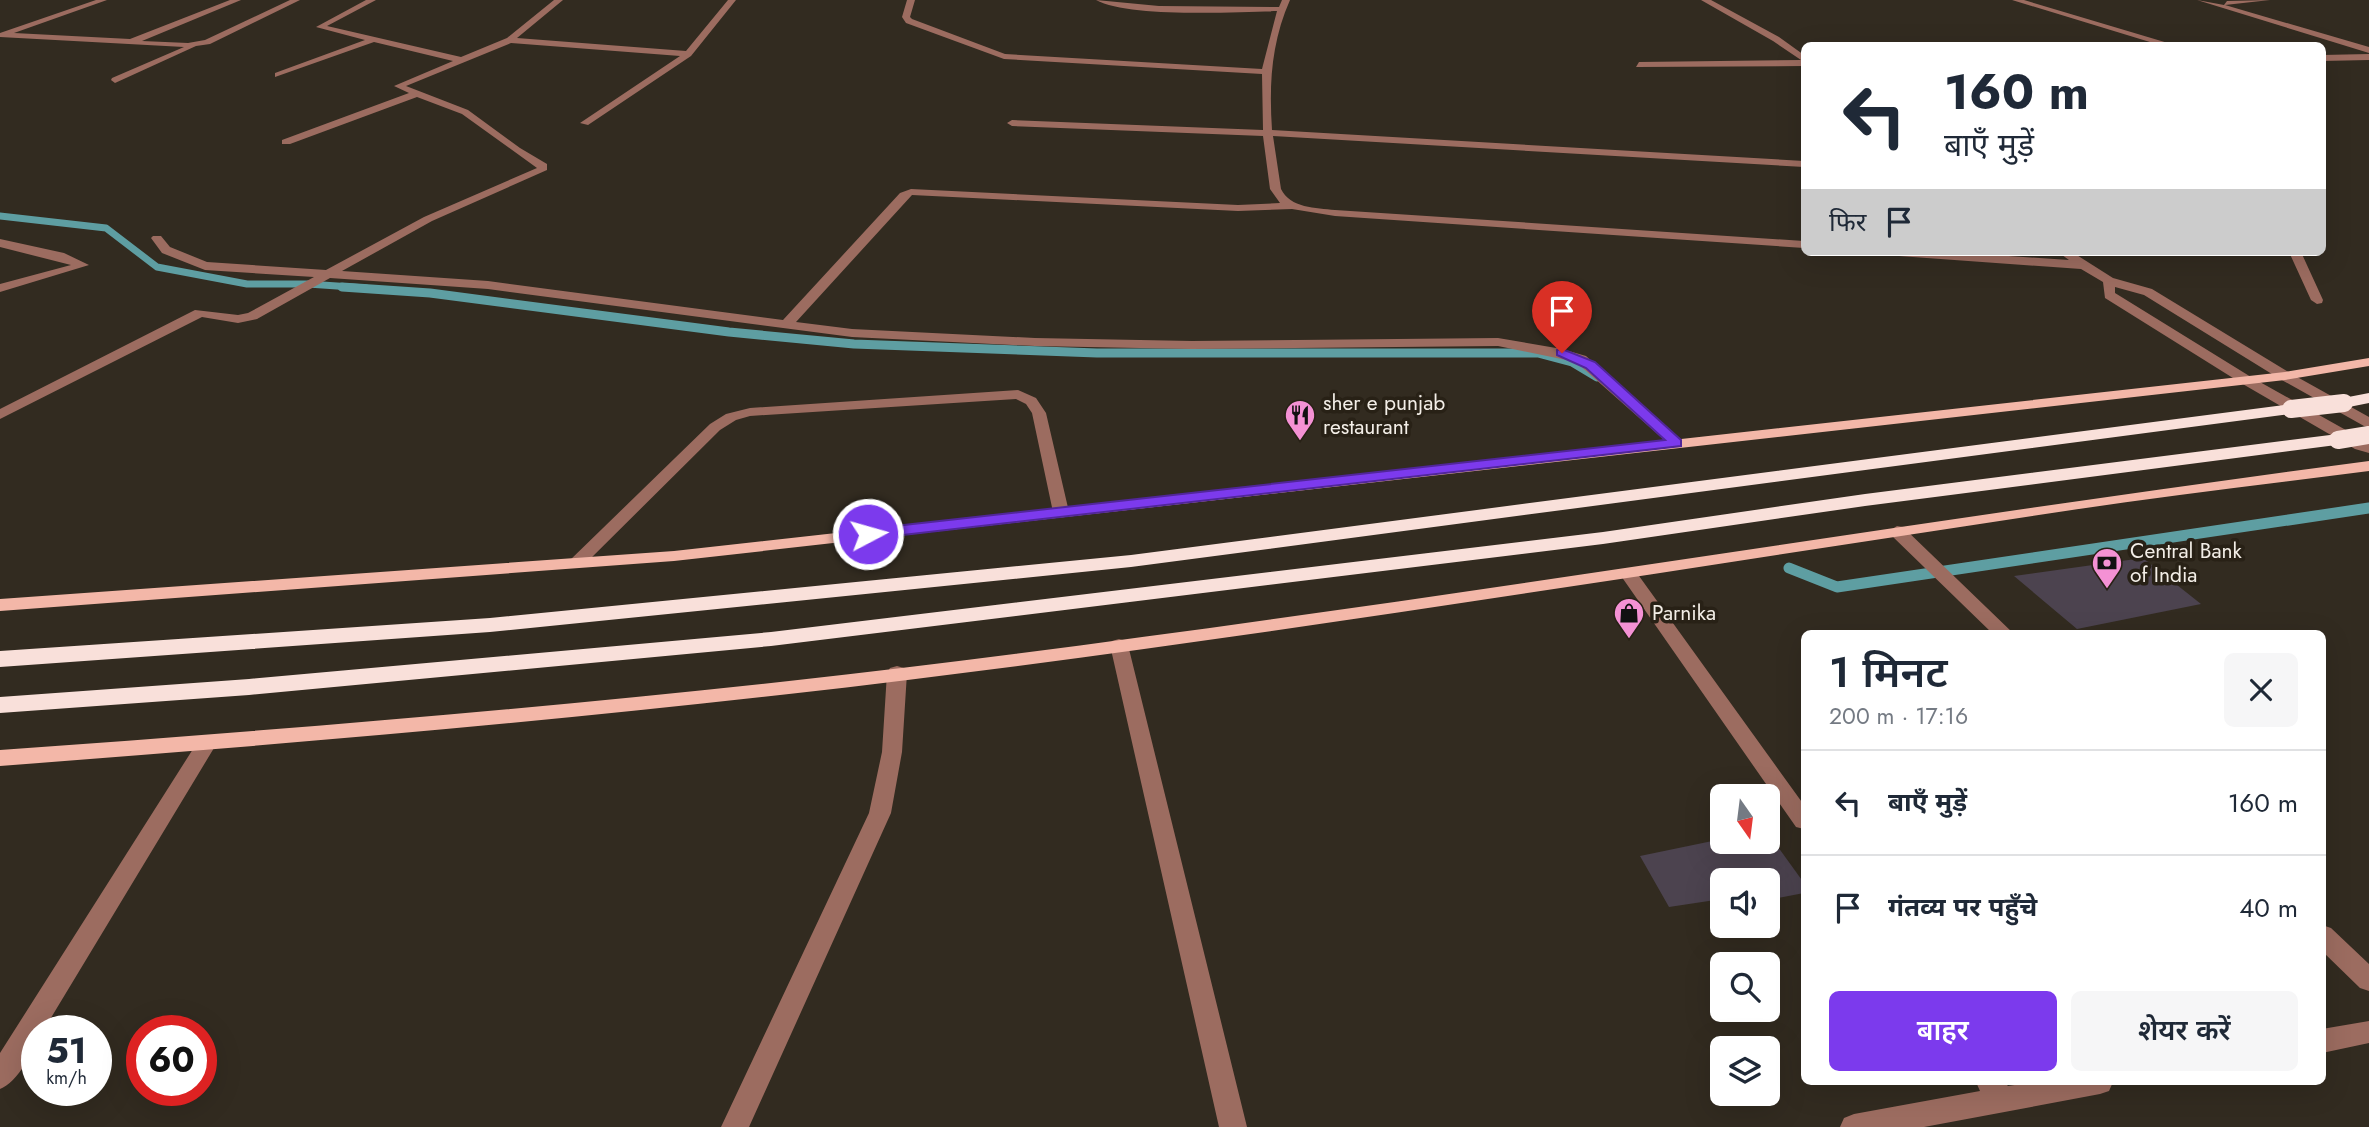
<!DOCTYPE html>
<html lang="hi">
<head>
<meta charset="utf-8">
<style>
	:root { --surface:#fff; --page:#f6f6f7; --text:#1f2937; --muted:#747a83; --line:#e0e1e3; --accent:#7c3aed }
	body { margin:0; font-family:Jost,"Noto Sans Devanagari",sans-serif; background:var(--page); color:var(--text); height:100vh; display:flex; flex-direction:column; font-size:26px; white-space:nowrap }
	* { box-sizing:border-box; margin:0 }
	p { font-size:23px; color:var(--muted) }
	.icon { flex:none; width:38px; height:38px; fill:none; stroke:currentColor; stroke-width:2; stroke-linecap:round; stroke-linejoin:round }
	.map { position:relative; flex:1; overflow:hidden }
	.drawer { position:absolute; left:1801px; top:630px; width:525px; height:455px; display:flex; flex-direction:column; background:var(--surface); border-radius:10px; box-shadow:0 7px 28px #0002 }
	.drawer>* { flex:none }
	.banner { position:absolute; left:1801px; top:42px; width:525px; height:214px; border-radius:10px; box-shadow:0 7px 28px #0002; background:#fff; color:var(--text); overflow:hidden }
	.needle { width:46px; rotate:166deg }
	.buttons { position:absolute; left:1710px; top:784px; display:grid; gap:14px }
	.buttons a { display:grid; place-items:center; width:70px; height:70px; border-radius:10px; background:var(--surface); box-shadow:0 7px 28px #0002; font-size:35px }
	.speed { position:absolute; left:21px; top:1015px; display:flex; gap:14px; font-size:35px; font-weight:700; text-align:center }
	.speed>* { display:grid; place-content:center; width:91px; height:91px; border-radius:50%; background:var(--surface); box-shadow:0 7px 28px #0002; line-height:1 }
	.speed small { font-size:18px; font-weight:400 }
	.speed .limit { border:10px solid #d22; background:#fff; color:#111 }
	.pin { position:absolute; display:grid; place-items:center; width:60px; height:60px; color:#fff; margin:-72px -30px; border-radius:50% 50% 50% 0; rotate:-45deg; box-shadow:0 0 7px #0007 }
	.pin .icon { rotate:45deg }
	.me { position:absolute; width:77px; margin:-38px; rotate:84deg; stroke-linejoin:round; filter:drop-shadow(0 0 5px #0008) }
	.turn { display:flex; align-items:center; gap:24px; height:147px; padding:0 28px; font-size:32px }
	.turn .icon { width:91px; height:91px; stroke-width:2.5 }
	.turn b { display:block; font-size:49px; line-height:60px }
	.then { display:flex; align-items:center; height:66px; padding:0 28px; background:#0003; gap:14px; font-size:26px }
	.round { display:grid; place-items:center; flex:none; width:74px; height:74px; border-radius:10px; background:var(--page) }
	.overview { display:flex; align-items:center; justify-content:space-between; height:119px; padding:0 28px }
	h1 { font-size:42px; font-weight:600; line-height:52px }
	.cta { display:flex; gap:14px; margin-top:auto; padding:14px 28px }
	.cta a { flex:1; height:80px; border-radius:10px; background:var(--accent); color:#fff; font-size:28px; font-weight:600; line-height:80px; text-align:center }
	.cta a+a { background:var(--page); color:var(--text) }
	ul { padding:0; list-style:none }
	li { display:flex; align-items:center; gap:21px; height:105px; padding:0 28px; border-top:2px solid var(--line) }
	li div { flex:1 }
	li b { display:block; font-size:26px }
	li em { font-style:normal }
	.map>svg:first-child { display:block }
	.lines { fill:none; stroke-linecap:round; stroke-linejoin:round }
	.stream-far2 { stroke:#5e9ea2; stroke-width:7 }
	.stream-far1 { stroke:#5e9ea2; stroke-width:9 }
	.stream { stroke:#5e9ea2; stroke-width:11 }
	.building { fill:#4c434f }
	.minor { fill:#9c6c60; fill-rule:evenodd }
	.major { fill:#f3b7a8; fill-rule:evenodd }
	.highway { fill:#f9e0da; fill-rule:evenodd }
	.highway-bridge { stroke:#f9e0da; stroke-width:18 }
	.route { fill:#7c3aed; stroke:#51269a; stroke-width:2 }
	.labels { text-anchor:middle; stroke-width:7; stroke-linejoin:round; paint-order:stroke }
	.poi-label { font-size:21px; fill:#f3eee7; stroke:#282116; text-anchor:start }
</style>
</head>
<body>
<div class="map">
<svg width="2369" height="1127" viewBox="0 0 2369 1127">
	<rect width="100%" height="100%" fill="#322b20"/>
	<g class="lines">
		<path class="stream-far2" d="M0,216L106,228L157,267L247,284H308L366,288"/>
		<path class="stream-far1" d="M342,287L430,293L729,332L854,344L1097,353H1538L1572,362L1597,377"/>
		<path class="stream" d="M1789,568L1837,587L2369,508"/>
	</g>
	<path class="building" d="M2143,558L2201,604L2077,629L2014,576Z
		M1768,833L1804,883V893L1768,900V880H1722V899L1669,907L1640,856L1722,839V842H1768Z"/>
	<g class="lines">
		<path class="minor" d="M96,0H107L14,33L130,39L230,0H241L142,41L188,43L205,40L290,0H300L210,44L196,46L115,83L111,80L112,78L184,47L0,37V33Z
			M366,0H376L327,26L461,57L507,38L554,0H563L517,38L686,51L728,0H736L691,56L588,125L580,123L680,56L511,43L406,86L468,110L520,148L547,164V170L432,221L342,271L488,281L783,320L900,193L911,189L1238,205L1280,203L1270,189L1263,136L1012,126L1007,123L1012,120L1263,130L1262,74L1004,59L906,23L902,17L907,0H915L910,17L912,19L1005,54L1262,69L1277,11C1237,12 1128,18 1096,0L1159,6L1279,7L1282,0H1290C1271,43 1269,85 1272,130L1804,161V167L1273,136L1281,189C1290,208 1316,208 1335,210L1804,241V248L1335,216L1292,209L1238,211L912,195L796,322L852,329L1035,338L1192,341L1498,338L1562,349L1586,356L1681,440L1684,443L1676,448L1671,446L1576,362L1498,346L1192,349L1035,346L852,337L488,289L330,278L257,319L238,323L202,317L0,419V409L195,310L238,315L248,313L314,277L205,270L162,253L151,238L153,236H161L170,247L207,262L326,270L424,217L537,168L462,114L417,97L290,144H282V140L409,93L394,86L453,61L374,42L275,77V73L365,40L316,27Z
			M1701,0H1711L1779,37L1804,55V66L1636,67L1639,62L1801,60L1773,41Z
			M2012,0H2024L2178,46H2163Z
			M2197,0L2224,5L2227,1L2270,0L2225,5L2369,47V53Z
			M2369,54V60L2322,61V55Z
			M0,239L64,253L89,265L0,292V284L71,265L0,247Z
			M1893,252H1950L2069,260L2058,252H2072L2113,278L2152,289L2290,373L2369,417V427L2364,426L2280,379L2144,295L2115,287V293L2251,377L2369,443V453L2355,449L2241,383L2105,298L2103,282L2081,269L1899,256Z
			M2289,252H2301L2323,300L2322,303L2317,304L2311,300Z
			M1018,390L1036,398L1046,413L1069,512L1067,516H1055L1053,512L1032,413L1026,404L1016,399L750,416L736,420L720,430L582,567H570L567,563L710,424L726,414L750,408Z
			M1897,526L1903,527L2014,634H1993L1891,535L1889,531Z
			M1628,568L1634,569L1804,805V829L1796,827L1619,573Z
			M1119,639L1126,641L1128,645L1247,1127H1219L1110,645L1112,641Z
			M897,666L904,668L907,673L902,752L891,813L749,1127H721L869,813L882,752L887,673L890,668Z
			M207,736L214,738L217,743L214,748L43,1031H37C37,1049 17,1083 0,1089V1053L200,738Z
			M2322,925L2331,928L2369,964V991L2360,988L2322,951Z
			M2369,1021V1043L2322,1053V1029Z
			M1976,1082H2004L2008,1086L2034,1082H2113L2109,1091L2100,1094L1924,1127H1840L1844,1118L1854,1114L1980,1091Z"/>
		<path class="major" d="M2369,358V366L2285,380L674,561L0,611V599L674,551L2285,372Z
			M2369,461V471C2270,484 2170,495 2072,510C1644,574 1218,645 789,694C526,724 263,746 0,766V750C263,731 526,710 789,681C1317,622 1842,530 2369,461Z"/>
		<path class="highway" d="M2369,393V403L2344,408L2335,403L2338,399Z
			M2291,404L2297,405L2300,409L2297,413L1131,567L490,632L0,667V651L490,618L1131,555Z
			M2338,434L2344,436L2347,440L2344,444L1865,506L1603,544L771,646L249,695L0,713V697L249,679L771,632L1603,532L1865,494Z"/>
		<path class="highway-bridge" d="M2291,409L2344,403
			M2338,440L2369,435"/>
	</g>
	<path class="route" d="M1562,349L1595,362L1681,440V446L868,539L860,534L868,529L1665,440L1586,368L1557,355V350Z"/>
	<defs>
		<g id="restaurant-pin" transform="scale(1.575)"><path d="M0 17L-7.5 6A9.5 9.5 0 1 1 7.5 6Z" fill="#f491d4" stroke="#282116"/><path d="M-5-6h1v4h1v-4h1v4h1v-4h1v5L-1.5 .5V6h-2V.5L-5-1ZM5-6V6H3V1.5H1.5Q1.5-4 5-6Z" fill="#111"/></g>
		<g id="bank-pin" transform="scale(1.575)"><path d="M0 17L-7.5 6A9.5 9.5 0 1 1 7.5 6Z" fill="#f491d4" stroke="#282116"/><path d="M-6-4H6V4H-6ZM0-2.3a2.3 2.3 0 1 0 0 4.6a2.3 2.3 0 1 0 0-4.6Z" fill="#111"/></g>
		<g id="shop-pin" transform="scale(1.575)"><path d="M0 17L-7.5 6A9.5 9.5 0 1 1 7.5 6Z" fill="#f491d4" stroke="#282116"/><path d="M-5-2.5h2.3a2.7 3.5 0 0 1 5.4 0H5L5.5 6h-11ZM-1.5-2.5h3a1.5 2.3 0 0 0-3 0Z" fill="#111"/></g>
	</defs>
	<g fill-rule="evenodd">
		<use href="#restaurant-pin" x="1300" y="415"/>
		<use href="#bank-pin" x="2107" y="563"/>
		<use href="#shop-pin" x="1629" y="613"/>
	</g>
	<g class="labels">
		<g class="poi-label">
			<text x="1323" y="410">sher e punjab<tspan x="1323" dy="24">restaurant</tspan></text>
			<text x="2130" y="558">Central Bank<tspan x="2130" dy="24">of India</tspan></text>
			<text x="1652" y="620">Parnika</text>
		</g>
	</g>
</svg>
<div class="buttons">
<a><svg class="needle" viewBox="-14 -14 28 28"><path d="M0-13l5 13h-10z" fill="#e53935"/><path d="M0 13l5-13h-10z" fill="#747a83"/></svg></a>
<a><svg class="icon" aria-label="sound" viewBox="0 0 24 24"><path d="M4 9h4l5-4v14l-5-4H4zM17 9q2 3 0 6"/></svg></a>
<a><svg class="icon" aria-label="search" viewBox="0 0 24 24"><circle cx="10" cy="10" r="6"/><path d="M15 15l6 6"/></svg></a>
<a><svg class="icon" aria-label="layers" viewBox="0 0 24 24"><path d="M12 4l9 5-9 5-9-5zM3 14l9 5 9-5"/></svg></a>
</div>
<div class="speed"><div>51<small>km/h</small></div><div class="limit">60</div></div>
<div class="pin" style="left:1562px;top:353px;background:#d93025"><svg class="icon" aria-label="arrive" viewBox="0 0 24 24"><path d="M6 21V4h12l-3 4 3 4H6"/></svg></div>
<svg class="me" style="left:868px;top:534px" viewBox="-20 -20 40 40"><circle r="17" fill="#7c3aed" stroke="#fff" stroke-width="3"/><path d="M0-11L8 9 0 5-8 9z" fill="#fff"/></svg>
<div class="banner">
<div class="turn"><svg class="icon" aria-label="left" viewBox="0 0 24 24"><path d="M17 20v-9H6M10 6l-5 5 5 5"/></svg><div><b>160 m</b>बाएँ मुड़ें</div></div>
<div class="then">फिर<svg class="icon" aria-label="arrive" viewBox="0 0 24 24"><path d="M6 21V4h12l-3 4 3 4H6"/></svg></div>
</div>
<section class="drawer">
<div class="overview"><div><h1>1 मिनट</h1><p>200 m · 17:16</p></div><a class="round"><svg class="icon" aria-label="close" viewBox="0 0 24 24"><path d="M6 6l12 12M18 6L6 18"/></svg></a></div>
<ul>
<li><svg class="icon" aria-label="left" viewBox="0 0 24 24"><path d="M17 20v-9H6M10 6l-5 5 5 5"/></svg><div><b>बाएँ मुड़ें</b></div><em>160 m</em></li>
<li><svg class="icon" aria-label="arrive" viewBox="0 0 24 24"><path d="M6 21V4h12l-3 4 3 4H6"/></svg><div><b>गंतव्य पर पहुँचे</b></div><em>40 m</em></li>
</ul>
<div class="cta"><a>बाहर</a><a>शेयर करें</a></div>
</section>
</div>
</body>
</html>
